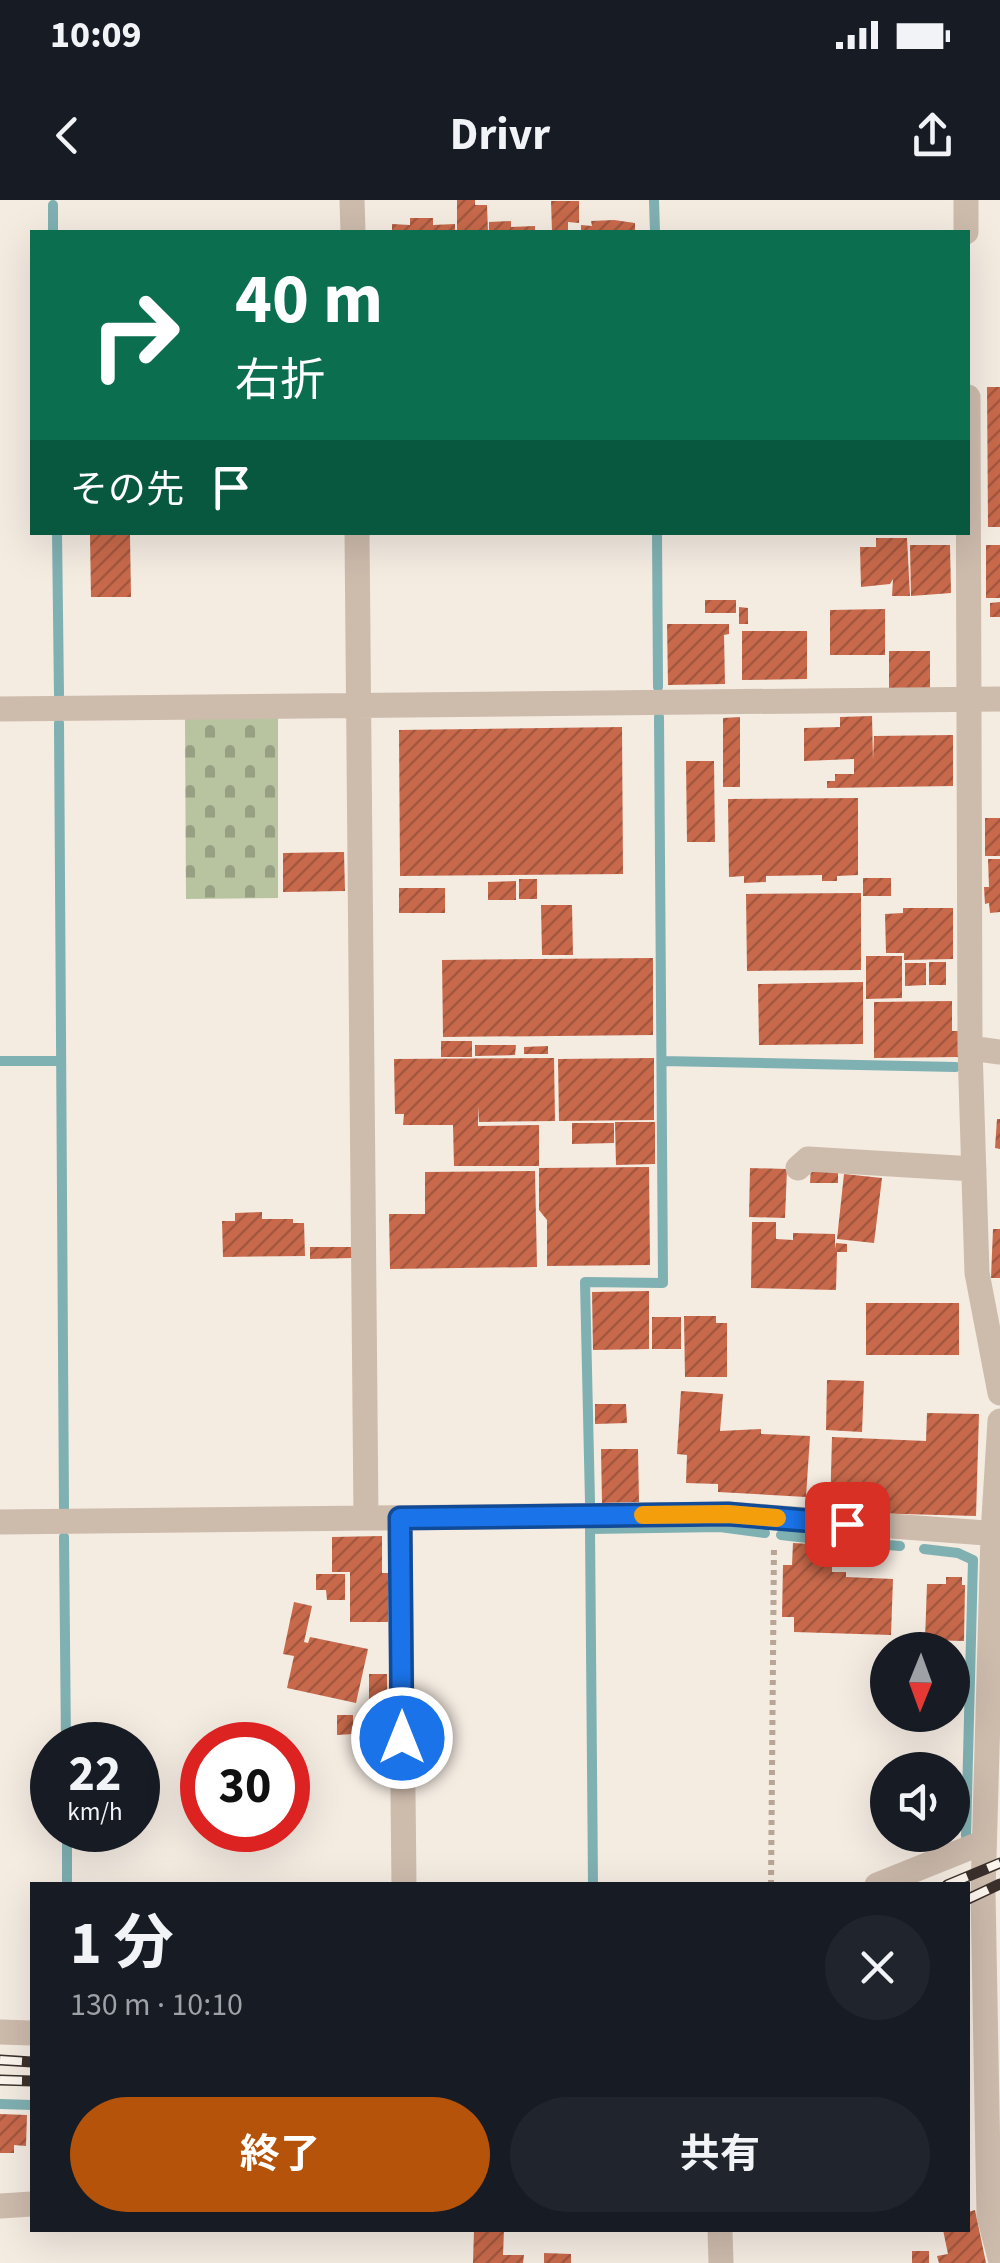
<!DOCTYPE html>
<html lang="ja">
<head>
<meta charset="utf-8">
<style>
	:root { --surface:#171b24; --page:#20242c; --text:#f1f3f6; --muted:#9ea1a6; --accent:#b45309 }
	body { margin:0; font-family:"Source Sans 3","Noto Sans JP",sans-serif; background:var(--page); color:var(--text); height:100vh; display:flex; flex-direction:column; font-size:38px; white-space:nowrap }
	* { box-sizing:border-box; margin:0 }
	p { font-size:32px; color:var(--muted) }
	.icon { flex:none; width:55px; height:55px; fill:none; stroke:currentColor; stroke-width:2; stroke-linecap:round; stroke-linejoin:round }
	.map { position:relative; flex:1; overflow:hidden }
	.side { position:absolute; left:30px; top:1682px; width:940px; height:350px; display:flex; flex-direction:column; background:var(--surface); border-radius:0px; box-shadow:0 10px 40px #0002 }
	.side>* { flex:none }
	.top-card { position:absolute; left:30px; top:30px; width:940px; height:305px; border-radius:0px; box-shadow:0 10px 40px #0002; background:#0b6e4f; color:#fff; overflow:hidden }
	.needle { width:65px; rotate:181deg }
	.controls { position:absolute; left:870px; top:1432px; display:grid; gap:20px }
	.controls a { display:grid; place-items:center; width:100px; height:100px; border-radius:50%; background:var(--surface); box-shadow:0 10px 40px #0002; font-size:50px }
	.speed { position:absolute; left:30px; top:1522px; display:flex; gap:20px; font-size:50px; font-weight:700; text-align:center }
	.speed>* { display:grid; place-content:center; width:130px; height:130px; border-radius:50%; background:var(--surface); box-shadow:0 10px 40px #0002; line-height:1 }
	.speed small { font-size:25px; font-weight:400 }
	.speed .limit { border:15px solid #d22; background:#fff; color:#111 }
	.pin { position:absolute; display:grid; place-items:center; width:85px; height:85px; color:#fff; margin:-42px; border-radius:20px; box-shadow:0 5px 15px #0006 }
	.me { position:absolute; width:110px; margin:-55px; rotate:0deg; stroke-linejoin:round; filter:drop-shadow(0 0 8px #0008) }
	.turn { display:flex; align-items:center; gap:35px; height:210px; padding:0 40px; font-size:45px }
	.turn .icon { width:130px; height:130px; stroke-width:2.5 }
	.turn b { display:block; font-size:70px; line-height:85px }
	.then { display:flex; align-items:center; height:95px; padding:0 40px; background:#0003; gap:20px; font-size:38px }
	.round { display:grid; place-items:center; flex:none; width:105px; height:105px; border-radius:52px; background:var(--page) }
	.head { display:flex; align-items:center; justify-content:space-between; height:170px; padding:0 40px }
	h1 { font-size:60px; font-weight:700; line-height:75px }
	.button { display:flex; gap:20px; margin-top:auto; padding:20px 40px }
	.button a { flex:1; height:115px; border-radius:60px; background:var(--accent); color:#fff; font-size:40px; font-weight:700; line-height:115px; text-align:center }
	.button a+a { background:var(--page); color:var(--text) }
	.status { display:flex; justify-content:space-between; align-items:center; height:70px; padding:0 50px; background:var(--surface); direction:ltr }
	.status svg { height:28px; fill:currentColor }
	header { display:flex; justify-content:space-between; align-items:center; height:130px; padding:0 40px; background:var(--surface); font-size:45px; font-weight:700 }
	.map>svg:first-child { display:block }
	.cemetery { fill:url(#cemetery-stones) }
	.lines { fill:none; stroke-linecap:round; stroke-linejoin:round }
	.stream { stroke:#7fb0b2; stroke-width:10 }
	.building { fill:url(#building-hatch) }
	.path { stroke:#b9a596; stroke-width:6; stroke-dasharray:5 5; stroke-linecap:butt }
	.minor { stroke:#cdbbac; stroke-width:25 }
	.rail-casing { stroke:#3b302b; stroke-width:11 }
	.rail { stroke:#fbf5ee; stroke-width:8; stroke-dasharray:22; stroke-linecap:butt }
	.route-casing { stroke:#114b97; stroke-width:25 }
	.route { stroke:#1a73e8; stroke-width:18 }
	.slow { stroke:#f59e0b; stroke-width:18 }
</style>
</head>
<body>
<div class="status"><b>10:09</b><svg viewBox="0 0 49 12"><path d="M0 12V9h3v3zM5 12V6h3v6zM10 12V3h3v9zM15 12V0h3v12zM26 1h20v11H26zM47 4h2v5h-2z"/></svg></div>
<header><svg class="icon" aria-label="back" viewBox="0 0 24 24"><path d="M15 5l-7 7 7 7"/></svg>Drivr<svg class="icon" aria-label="share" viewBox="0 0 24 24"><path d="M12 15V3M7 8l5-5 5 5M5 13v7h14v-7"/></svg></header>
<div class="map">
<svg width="1000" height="2063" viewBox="0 0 1000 2063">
	<defs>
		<pattern id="cemetery-stones" width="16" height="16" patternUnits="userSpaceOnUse" patternTransform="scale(2.5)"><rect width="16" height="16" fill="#b8c4a0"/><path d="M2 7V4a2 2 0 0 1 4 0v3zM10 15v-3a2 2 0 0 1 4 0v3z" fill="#97a083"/></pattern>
		<pattern id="building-hatch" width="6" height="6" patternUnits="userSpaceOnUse" patternTransform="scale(2.5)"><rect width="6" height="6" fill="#c8694b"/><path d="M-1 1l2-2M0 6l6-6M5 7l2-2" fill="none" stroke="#a4573f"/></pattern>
	</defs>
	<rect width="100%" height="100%" fill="#f4ebe1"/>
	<path class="cemetery" d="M278,517V698L186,699L185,518Z"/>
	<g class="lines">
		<path class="stream" d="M654,0L655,32
			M53,5V32
			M57,332L59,495
			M657,332L658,487
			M59,523L64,1308
			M0,861H61
			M662,861L956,867
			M590,1302L585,1082L663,1083L659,517
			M781,1335L825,1340
			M64,1337L66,1545
			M851,1342L900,1346
			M924,1349L958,1353L973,1360L966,1636
			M67,1630V1685
			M593,1685L590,1329L720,1327L765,1333
			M0,1904L32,1905"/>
	</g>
	<path class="building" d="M457,0H475V5H487L488,32L457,30Z
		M551,1H579V23L568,22V32H552Z
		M410,18H433V25L455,24V32H392V24L410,25Z
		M614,20L635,23V32H581V25L592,26L591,21Z
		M511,21V27L535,26V32H489V22Z
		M987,187H1000V327H988Z
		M90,335H130L131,397H91Z
		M876,338H907L910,396H892L893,379L890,384L861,387L860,347H876Z
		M910,345H950L951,393L911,396Z
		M986,345H1000V398H986Z
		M705,400H736V413H705Z
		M1000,402V417H990V403Z
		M739,407L748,408V424H739Z
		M885,409V455H830V410Z
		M667,424H729V434L724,435L725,484L668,485Z
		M742,431H807V479L742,480Z
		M889,451H930V489H889Z
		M872,516L873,560L874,536L953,535V586L827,588V581H835V574H854V559L804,561V528L840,527V517Z
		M740,517V587H723V518Z
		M622,527L623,674L400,676L399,530Z
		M686,561H714L715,642H687Z
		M858,598V675L837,676V681H822V675L766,676V682L744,683V676L729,677L728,599Z
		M985,618H1000V656H985Z
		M344,652L345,691L283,692V653Z
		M988,659H1000V712L990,713L989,703L985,704L984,687H989Z
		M863,678H891V696H863Z
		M519,679H537V699H519Z
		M516,681V700H488V682Z
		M399,688H445V713H399Z
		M861,693V770L747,771L746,694Z
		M541,705H572L573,755H542Z
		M903,708H953V759L904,760V753H886L885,714L903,713Z
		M866,756H902V798L866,799Z
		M653,758V835L443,837L442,760Z
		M929,762H946V785H929Z
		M905,763H926V785L905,786Z
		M863,782V844L759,845L758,784Z
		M952,801V831H958L959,857L874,858V802Z
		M441,841H472V857H441Z
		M475,845H516L515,855L475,856Z
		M548,846V854H524V847Z
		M554,858L555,921L479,922L478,906V926L539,925V966H454L453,925H403L404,914H395L394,859Z
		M654,858V920L559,921L558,859Z
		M997,919H1000V949L995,948Z
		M615,922H655V964L616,965Z
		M572,923H614V943L572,944Z
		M649,967L650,1065L547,1066V1020L539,1010V968Z
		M811,967H838V983H810Z
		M750,968L787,969L785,1018L749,1017Z
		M535,971L537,1067L390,1069L389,1014H425V972Z
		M844,974L882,978L874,1043L837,1039Z
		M262,1012V1019H293V1023H304L305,1056L223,1057L222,1021H235V1013Z
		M752,1022H776V1039L793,1040V1033L835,1034V1049L836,1043L847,1044V1052H837L836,1090L751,1088Z
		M993,1029H1000V1078H991Z
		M310,1047H352V1058L310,1059Z
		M649,1091V1149L593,1150L592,1092Z
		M866,1103H959V1155H866Z
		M684,1116H716V1123H727V1177H685Z
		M652,1117H681V1149H652Z
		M827,1180L864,1181L862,1232L826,1230Z
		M681,1191L723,1194L720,1231L761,1229V1234L810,1236L806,1297L718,1292V1284L686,1283L687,1255L677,1254Z
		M595,1204H626L627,1223L595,1224Z
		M927,1213L979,1214L976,1316L830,1312L832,1237L926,1241Z
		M601,1249H638L639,1302L602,1303Z
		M382,1336V1373H388V1422H350V1372H332V1337Z
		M793,1343L828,1345L827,1366H832V1372H846V1377L893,1379L891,1435L794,1432V1417H782L783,1365H792Z
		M316,1374H345V1400H327L326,1390H316Z
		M946,1377H962V1385H965L964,1441L925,1440L927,1384H946Z
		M294,1402L312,1406L304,1442L308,1443L310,1437L368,1449L356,1503L287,1488L294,1456L283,1454Z
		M369,1474H387V1505H369Z
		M359,1510H390L393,1534H359Z
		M337,1515H353V1534L337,1535Z
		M0,1914L27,1915L26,1946L14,1945V1953H0Z
		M975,2010L986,2063H939L937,2056L948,2054L943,2030H968V2012Z
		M474,2030H504L503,2055H524L523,2063H473Z
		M912,2051H929V2063H912Z
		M544,2053L571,2054V2063H544Z"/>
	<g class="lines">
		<path class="path" d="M771,1685L774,1346"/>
		<path class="minor" d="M352,0L353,32
			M966,0V32
			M968,197L970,848L977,1073L1000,1193
			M357,332L366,1318
			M0,509L1000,499
			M970,848L1000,852
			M798,968L808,959L974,969
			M1000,1221L993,1334L983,1693L989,2016L1000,2058
			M400,1318L404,1685
			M0,1322L728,1314L1000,1334
			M877,1685L984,1642
			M0,1832L32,1833
			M0,2006L32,2004
			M720,2030L721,2063"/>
		<g class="rail-casing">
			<path id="rail" d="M947,1685L1000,1663
				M968,1699L1000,1684
				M0,1860L32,1862
				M0,1880L32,1881"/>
		</g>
		<use href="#rail" class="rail"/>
	</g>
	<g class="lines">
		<g class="route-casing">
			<path id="route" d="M402,1538L400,1318L728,1314L847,1324"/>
		</g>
		<use href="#route" class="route"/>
		<path class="slow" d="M643,1315L728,1314L777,1318"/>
	</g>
</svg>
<div class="controls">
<a><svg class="needle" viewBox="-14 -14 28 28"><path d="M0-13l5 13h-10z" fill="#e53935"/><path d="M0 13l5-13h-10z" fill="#9ea1a6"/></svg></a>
<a><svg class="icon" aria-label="sound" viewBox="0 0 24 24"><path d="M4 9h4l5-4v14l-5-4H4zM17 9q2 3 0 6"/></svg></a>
</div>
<div class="speed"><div>22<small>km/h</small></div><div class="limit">30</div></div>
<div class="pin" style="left:847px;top:1324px;background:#d93025"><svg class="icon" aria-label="arrive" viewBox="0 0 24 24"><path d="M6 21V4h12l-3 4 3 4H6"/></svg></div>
<svg class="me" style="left:402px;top:1538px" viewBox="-20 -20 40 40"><circle r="17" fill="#1a73e8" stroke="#fff" stroke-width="3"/><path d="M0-11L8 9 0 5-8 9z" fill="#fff"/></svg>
<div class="top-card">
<div class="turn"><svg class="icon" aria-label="right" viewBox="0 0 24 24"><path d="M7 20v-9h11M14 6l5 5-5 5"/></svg><div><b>40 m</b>右折</div></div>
<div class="then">その先<svg class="icon" aria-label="arrive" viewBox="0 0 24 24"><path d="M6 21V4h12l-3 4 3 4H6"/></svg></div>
</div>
<section class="side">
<div class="head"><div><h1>1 分</h1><p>130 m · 10:10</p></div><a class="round"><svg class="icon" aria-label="close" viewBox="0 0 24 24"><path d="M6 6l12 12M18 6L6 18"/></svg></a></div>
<div class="button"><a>終了</a><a>共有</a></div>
</section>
</div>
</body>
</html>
